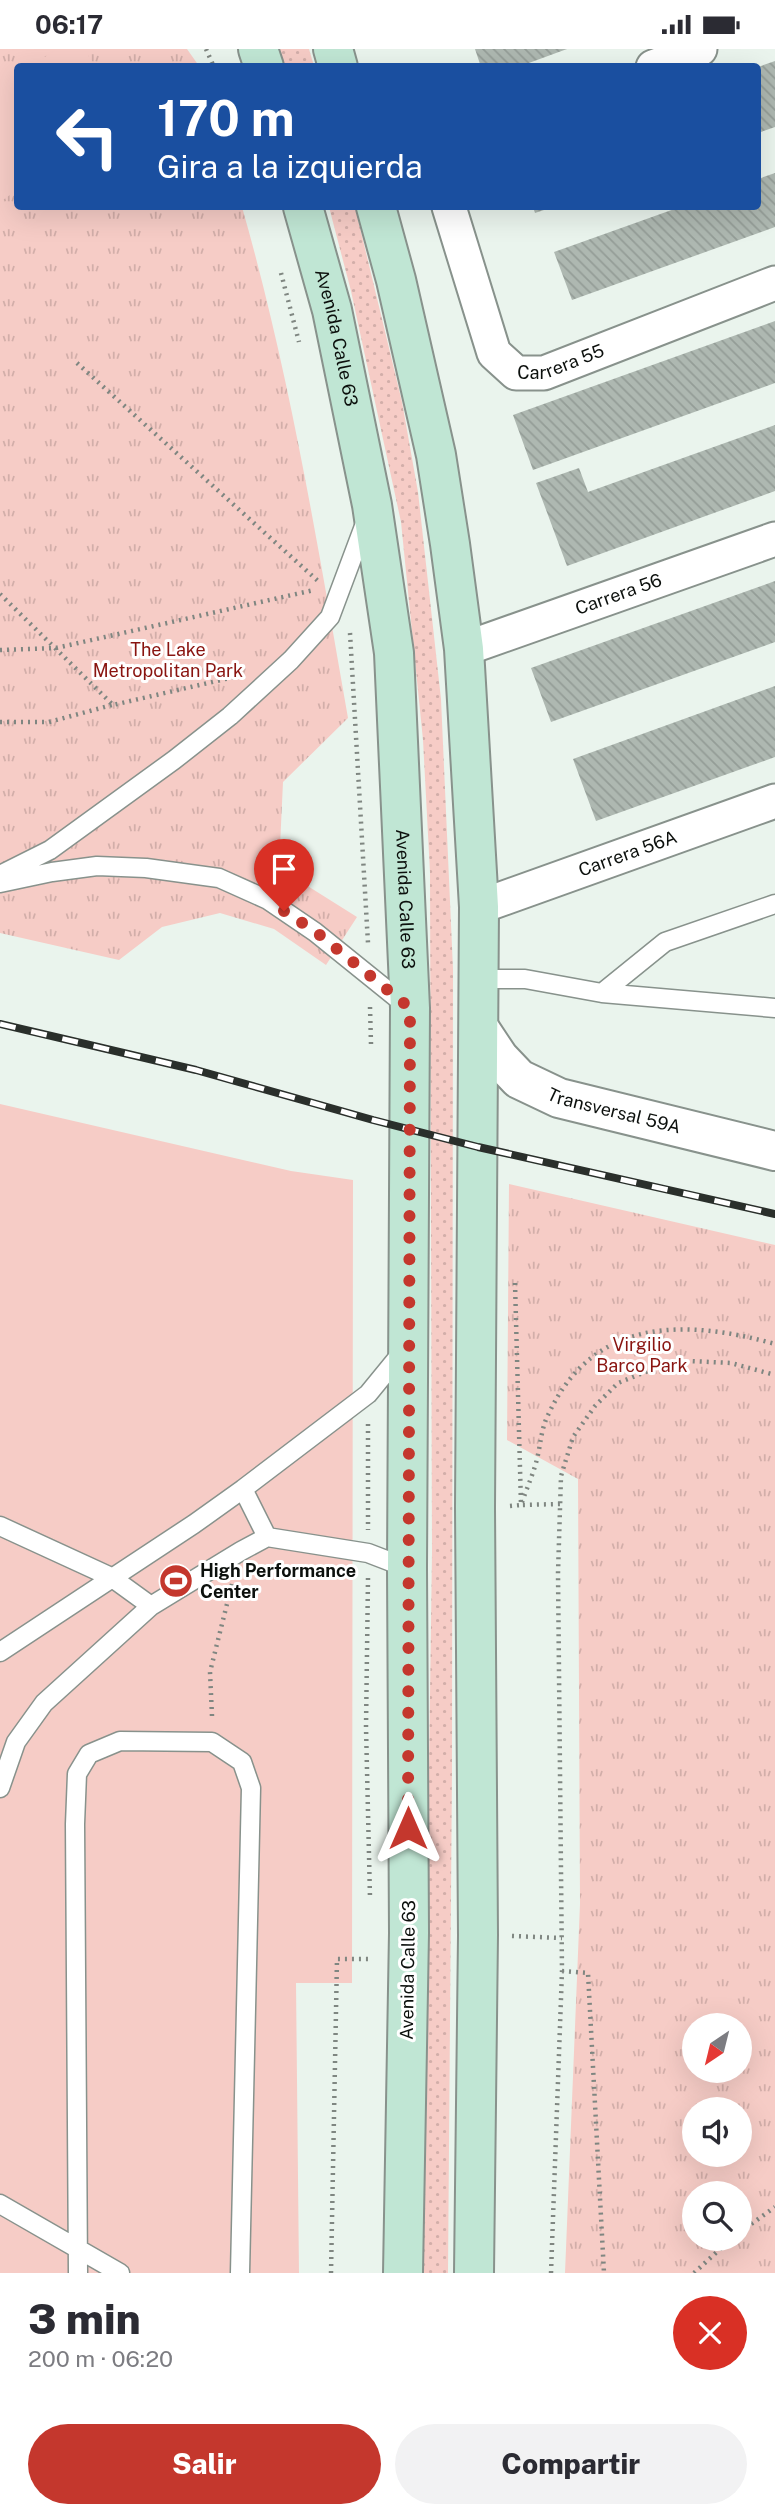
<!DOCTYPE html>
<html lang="es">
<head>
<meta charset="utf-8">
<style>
	:root { --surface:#fff; --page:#f2f2f3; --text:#2b2b33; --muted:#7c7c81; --accent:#c4372d }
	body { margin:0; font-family:"Public Sans",sans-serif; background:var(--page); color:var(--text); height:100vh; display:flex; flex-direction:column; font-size:26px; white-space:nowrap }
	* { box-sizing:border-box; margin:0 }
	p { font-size:23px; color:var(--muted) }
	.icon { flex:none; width:38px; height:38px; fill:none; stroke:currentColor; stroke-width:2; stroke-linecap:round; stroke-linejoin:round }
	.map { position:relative; height:2224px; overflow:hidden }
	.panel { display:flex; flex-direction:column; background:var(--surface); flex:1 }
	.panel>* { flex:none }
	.hud { position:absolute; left:14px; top:14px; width:747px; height:147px; border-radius:7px; box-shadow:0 7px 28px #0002; background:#1a4fa0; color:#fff; overflow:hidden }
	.needle { width:46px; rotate:215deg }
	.tools { position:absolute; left:682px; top:1964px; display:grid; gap:14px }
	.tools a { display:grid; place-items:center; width:70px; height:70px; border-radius:50%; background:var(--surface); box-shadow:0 7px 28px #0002; font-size:35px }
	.pin { position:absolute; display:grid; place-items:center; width:60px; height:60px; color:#fff; margin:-72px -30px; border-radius:50% 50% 50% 0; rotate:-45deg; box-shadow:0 0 7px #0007 }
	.pin .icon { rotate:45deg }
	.me { position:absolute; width:77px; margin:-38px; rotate:0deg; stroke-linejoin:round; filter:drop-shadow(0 0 5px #0008) }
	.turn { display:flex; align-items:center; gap:24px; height:147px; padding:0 28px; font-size:32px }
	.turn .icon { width:91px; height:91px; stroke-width:2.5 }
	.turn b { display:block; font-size:49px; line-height:60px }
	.round { display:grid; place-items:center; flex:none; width:74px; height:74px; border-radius:37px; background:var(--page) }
	.overview { display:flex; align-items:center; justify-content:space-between; height:119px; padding:0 28px }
	h1 { font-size:42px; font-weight:800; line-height:52px }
	.cta { display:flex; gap:14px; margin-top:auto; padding:14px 28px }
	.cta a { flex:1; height:80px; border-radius:42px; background:var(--accent); color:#fff; font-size:28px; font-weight:800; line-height:80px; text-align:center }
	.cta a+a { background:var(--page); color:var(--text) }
	.status { display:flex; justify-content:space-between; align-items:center; height:49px; padding:0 35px; background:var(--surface); direction:ltr }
	.status svg { height:19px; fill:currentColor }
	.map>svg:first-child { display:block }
	.grass { fill:url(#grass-dots) }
	.park { fill:url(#park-tufts); fill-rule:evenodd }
	.pitch { fill:#f6ccc6 }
	.building { fill:url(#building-back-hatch) }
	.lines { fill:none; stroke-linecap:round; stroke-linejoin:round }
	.service-casing { stroke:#88928c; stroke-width:21 }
	.minor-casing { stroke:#88928c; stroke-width:37 }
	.tertiary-casing { stroke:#88928c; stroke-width:42 }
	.secondary-casing { stroke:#88928c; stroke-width:42 }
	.path { stroke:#7f8681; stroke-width:4.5; stroke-dasharray:2 5; stroke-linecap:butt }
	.service { stroke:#fff; stroke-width:18 }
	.minor { stroke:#fff; stroke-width:33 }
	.tertiary { stroke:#fff; stroke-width:38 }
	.secondary { stroke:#c0e6d4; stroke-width:38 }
	.rail-casing { stroke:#2a2f2b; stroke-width:8 }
	.rail { stroke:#fff; stroke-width:5; stroke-dasharray:16; stroke-linecap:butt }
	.route { stroke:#c4372d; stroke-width:12; stroke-dasharray:0 21.6 }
	.labels { text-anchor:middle; stroke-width:6; stroke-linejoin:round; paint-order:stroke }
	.street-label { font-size:18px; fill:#0c100d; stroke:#fff }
	.park-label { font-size:18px; fill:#891410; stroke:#fff }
	.poi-label { font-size:18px; font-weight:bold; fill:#0c100d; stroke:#fff; text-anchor:start }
</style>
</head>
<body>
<div class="status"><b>06:17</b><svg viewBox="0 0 49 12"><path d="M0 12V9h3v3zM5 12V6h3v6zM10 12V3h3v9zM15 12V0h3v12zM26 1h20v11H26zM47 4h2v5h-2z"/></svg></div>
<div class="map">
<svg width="775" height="2224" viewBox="0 0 775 2224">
	<defs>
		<pattern id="grass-dots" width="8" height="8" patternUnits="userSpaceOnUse" patternTransform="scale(1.75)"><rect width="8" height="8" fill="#f6ccc6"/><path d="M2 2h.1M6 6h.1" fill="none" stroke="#d2aea9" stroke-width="1.8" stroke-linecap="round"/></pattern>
		<pattern id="park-tufts" width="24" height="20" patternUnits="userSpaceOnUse" patternTransform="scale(1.75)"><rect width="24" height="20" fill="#f6ccc6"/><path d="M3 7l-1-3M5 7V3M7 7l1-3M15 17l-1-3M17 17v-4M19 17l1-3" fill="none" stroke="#d2aea9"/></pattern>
		<pattern id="building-back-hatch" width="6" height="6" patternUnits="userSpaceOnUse" patternTransform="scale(1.75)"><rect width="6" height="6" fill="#aeb8b1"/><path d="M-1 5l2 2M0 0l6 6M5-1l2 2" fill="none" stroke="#949d97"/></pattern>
	</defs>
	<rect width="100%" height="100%" fill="#eaf4ed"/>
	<path class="grass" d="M277,0H309L314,17H284Z
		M329,158H355L402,353L418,443L441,650L453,920L452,1721L448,2224H422L432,1503L430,823L423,691L401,473L351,242Z"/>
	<path class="park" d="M0,0H187L199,17L18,18V158H242C290,326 318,498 348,669L283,733L279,819L357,868L326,916L274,880L220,864L162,878L119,911L0,884Z
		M509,1135L775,1196V2224H565L580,1855L578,1430L507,1391ZM695,1976H740V2021H695ZM695,2060H740V2105H695ZM695,2144H740V2189H695Z"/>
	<path class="pitch" d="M57,0H84L95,17H31Z
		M17,26V141L0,153V38Z
		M0,1055L291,1122L353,1131L352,1934H296L299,2224H0Z"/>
	<path class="building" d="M475,0H567L518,18H481Z
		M775,12V78L758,84V18Z
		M775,124V178L572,251L554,203L680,158H758V130Z
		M533,158H553L535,164Z
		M775,272V334L533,421L513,366Z
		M775,376V442L567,517L536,434L579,419L588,443Z
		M775,532V593L551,673L531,619Z
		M775,637V708L596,772L573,710Z"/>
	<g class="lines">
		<g class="service-casing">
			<path id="service" d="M0,826L50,801L174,711L230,667L291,611L330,568L366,472
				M0,834L52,823L97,817L146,819L219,829L268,851L315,883L408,958
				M479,930H525L602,944L775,959
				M602,944L665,893L775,855
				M243,1440L267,1488
				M0,1477L111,1528L151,1557
				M0,1603L194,1475L243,1440L368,1345L404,1301
				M0,1739L16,1693L44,1654L151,1557L241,1502L267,1488L368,1504L407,1519
				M0,2155L120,2224
				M78,2224L75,1775L77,1725L89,1705L120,1692L212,1693L242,1713L251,1739L240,2224"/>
		</g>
		<g class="minor-casing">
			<g id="minor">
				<path d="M653,18L700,0"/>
				<path id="s1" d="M449,158L494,304L516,324H544L775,234"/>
				<path id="s2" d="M464,600L775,490"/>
				<path id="s3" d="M479,858L775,752"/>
			</g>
		</g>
		<g class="tertiary-casing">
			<g id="tertiary">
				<path id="s4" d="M479,979L499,1009L519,1030L559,1049L775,1102"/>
			</g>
		</g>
		<g class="secondary-casing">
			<g id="secondary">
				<path d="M258,0L264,18"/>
				<path d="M333,0L338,18"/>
				<path id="s5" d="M303,158L332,261L372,456L394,604L410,959L407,1519L409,1884L403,2224"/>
				<path d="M376,158L396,231L436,406L450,495L464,600L479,858L475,1459L478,1886L474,2224"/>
			</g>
		</g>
		<path class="path" d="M206,0L214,18
			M281,224L299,293
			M77,314L318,532
			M0,545L113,656L234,628
			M350,584L368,894
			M0,601L56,599L314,541
			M0,673H49L112,656
			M370,958L371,995
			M515,1234L521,1456L560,1455
			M368,1375V1481
			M510,1457L521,1456C526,1441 533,1426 537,1410C541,1394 541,1379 549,1364C594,1268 686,1270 775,1295
			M368,1529L366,1678L370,1849
			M212,1667L210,1623L232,1535
			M512,1887L562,1889
			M562,1922L588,1924L604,2224
			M740,2183L775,2158
			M331,2224L337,1910H371
			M551,2224L562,1922L558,1524L561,1427L573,1388L595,1357L618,1334L658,1318L690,1312L731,1314L775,1326
			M694,2224L732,2189"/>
		<use href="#service" class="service"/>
		<use href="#minor" class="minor"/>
		<use href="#tertiary" class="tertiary"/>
		<use href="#secondary" class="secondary"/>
		<g class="rail-casing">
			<path id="rail" d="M0,975L196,1021L373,1071L478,1098L775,1165"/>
		</g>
		<use href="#rail" class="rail"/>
	</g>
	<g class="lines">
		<path class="route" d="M284,862L316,883L410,959L408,1779"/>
	</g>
	<defs>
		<g id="stadium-disc" transform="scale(1.75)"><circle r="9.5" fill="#c4372d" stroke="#fff"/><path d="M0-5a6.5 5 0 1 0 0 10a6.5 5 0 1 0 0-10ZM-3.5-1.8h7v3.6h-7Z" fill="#fff"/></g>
	</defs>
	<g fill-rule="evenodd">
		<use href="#stadium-disc" x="176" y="1532"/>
	</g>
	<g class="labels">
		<g class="street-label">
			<text dy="6" stroke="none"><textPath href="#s5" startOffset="135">Avenida Calle 63</textPath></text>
			<text dy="6" stroke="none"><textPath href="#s1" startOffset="229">Carrera 55</textPath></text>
			<text dy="6" stroke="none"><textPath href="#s2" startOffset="164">Carrera 56</textPath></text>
			<text dy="6" stroke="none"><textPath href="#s3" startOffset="158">Carrera 56A</textPath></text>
			<text dy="6" stroke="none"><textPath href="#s5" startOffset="702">Avenida Calle 63</textPath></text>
			<text dy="6" stroke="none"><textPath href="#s4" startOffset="166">Transversal 59A</textPath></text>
			<text transform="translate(408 1921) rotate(-89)" y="6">Avenida Calle 63</text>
		</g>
		<g class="park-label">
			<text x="168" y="607">The Lake<tspan x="168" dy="21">Metropolitan Park</tspan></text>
			<text x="642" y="1302">Virgilio<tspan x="642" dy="21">Barco Park</tspan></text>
		</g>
		<g class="poi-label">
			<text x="200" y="1528">High Performance<tspan x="200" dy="21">Center</tspan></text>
		</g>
	</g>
</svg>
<div class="tools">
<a><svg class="needle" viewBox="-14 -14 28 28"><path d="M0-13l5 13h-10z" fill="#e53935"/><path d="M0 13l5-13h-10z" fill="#7c7c81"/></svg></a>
<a><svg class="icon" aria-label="sound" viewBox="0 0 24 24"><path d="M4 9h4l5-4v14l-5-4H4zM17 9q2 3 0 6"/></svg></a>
<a><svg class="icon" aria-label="search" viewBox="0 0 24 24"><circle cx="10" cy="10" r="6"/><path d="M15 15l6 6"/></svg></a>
</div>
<div class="pin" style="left:284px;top:862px;background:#d93025"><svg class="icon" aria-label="arrive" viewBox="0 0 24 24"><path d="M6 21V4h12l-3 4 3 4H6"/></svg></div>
<svg class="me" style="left:408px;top:1779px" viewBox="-20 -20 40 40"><path d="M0-17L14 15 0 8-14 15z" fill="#c4372d" stroke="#fff" stroke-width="4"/></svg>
<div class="hud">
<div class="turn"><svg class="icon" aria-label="left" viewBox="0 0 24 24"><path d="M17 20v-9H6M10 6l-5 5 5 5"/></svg><div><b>170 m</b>Gira a la izquierda</div></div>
</div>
</div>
<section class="panel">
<div class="overview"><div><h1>3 min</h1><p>200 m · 06:20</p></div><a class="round" style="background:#d93025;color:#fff"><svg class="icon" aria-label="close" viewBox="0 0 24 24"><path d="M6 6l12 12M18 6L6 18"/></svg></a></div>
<div class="cta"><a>Salir</a><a>Compartir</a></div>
</section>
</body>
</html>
